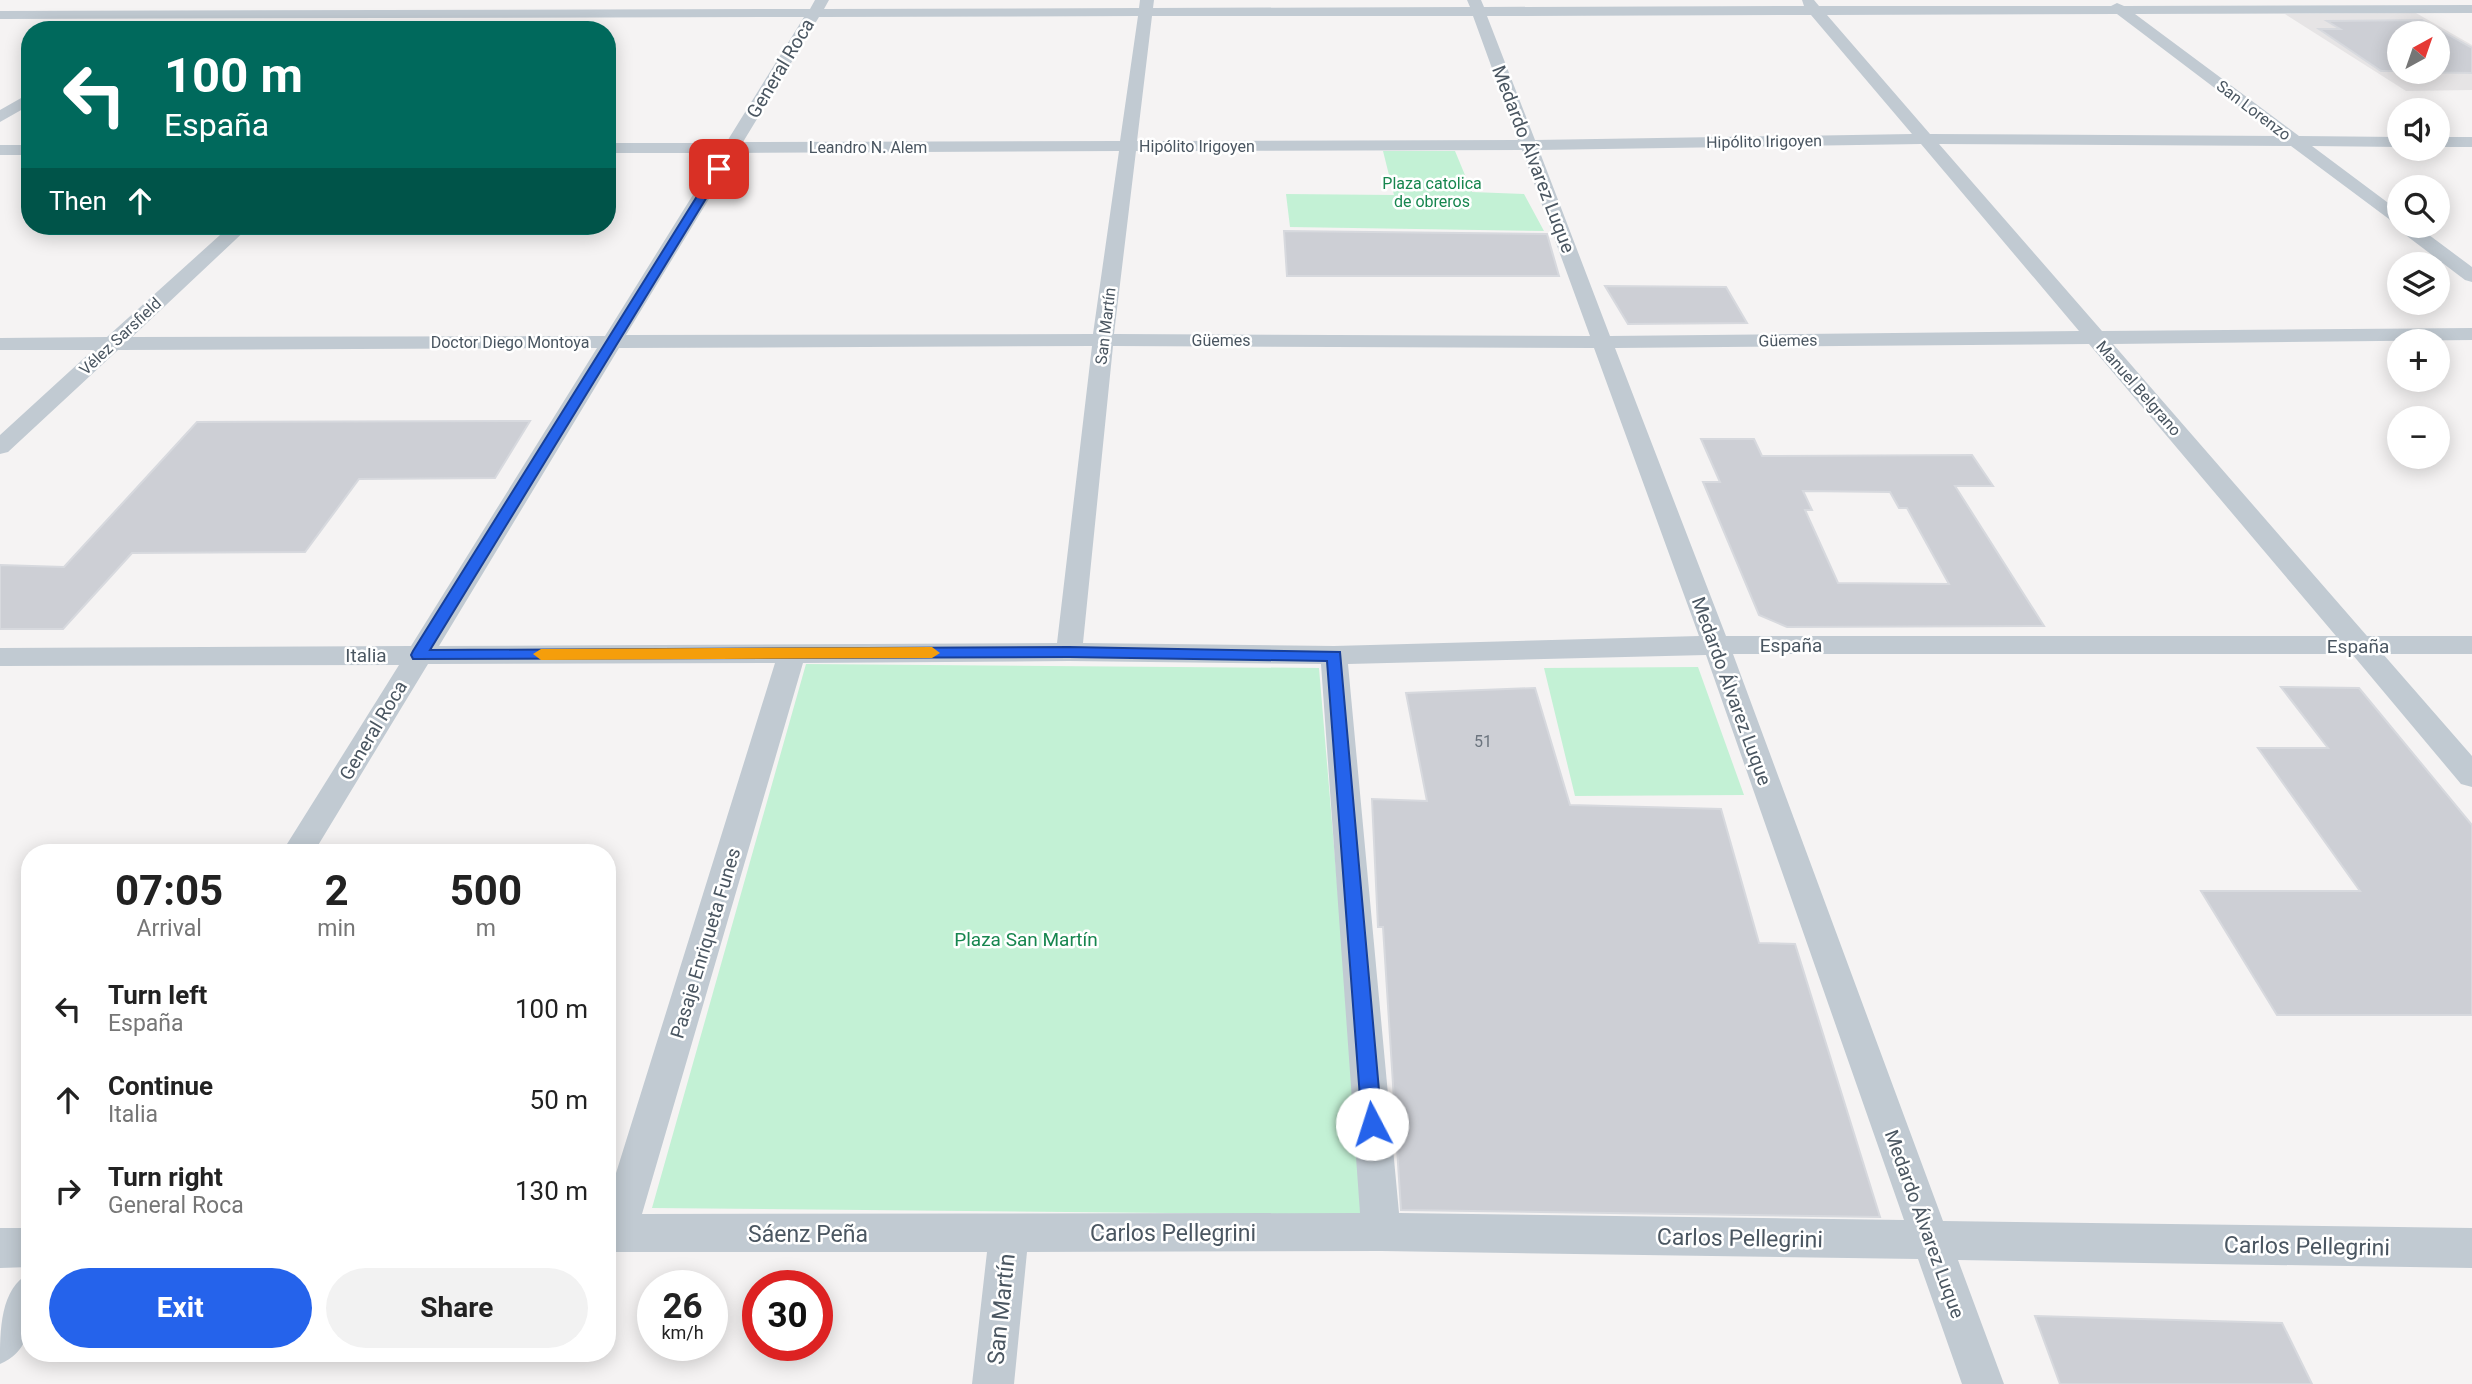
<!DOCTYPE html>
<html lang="en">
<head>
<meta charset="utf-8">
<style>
	:root { --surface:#fff; --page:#f2f2f2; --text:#222; --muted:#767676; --accent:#2563eb }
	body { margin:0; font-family:Roboto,sans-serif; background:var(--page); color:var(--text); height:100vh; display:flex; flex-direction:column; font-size:26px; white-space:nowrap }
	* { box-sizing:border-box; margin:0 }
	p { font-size:23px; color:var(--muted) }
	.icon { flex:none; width:38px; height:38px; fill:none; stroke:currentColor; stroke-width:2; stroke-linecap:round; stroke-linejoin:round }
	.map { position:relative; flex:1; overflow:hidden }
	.sheet { position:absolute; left:21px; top:844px; width:595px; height:518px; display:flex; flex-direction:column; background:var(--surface); border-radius:28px; box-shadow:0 4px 18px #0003 }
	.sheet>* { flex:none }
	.top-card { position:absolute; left:21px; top:21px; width:595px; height:214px; border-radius:28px; box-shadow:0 4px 18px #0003; background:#00695c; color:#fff; overflow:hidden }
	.needle { width:46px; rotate:40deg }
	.tools { position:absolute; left:2387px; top:21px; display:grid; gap:14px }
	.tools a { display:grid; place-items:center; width:63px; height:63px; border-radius:50%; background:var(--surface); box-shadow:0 4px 18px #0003; font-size:35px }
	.speed { position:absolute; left:637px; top:1270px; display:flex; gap:14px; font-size:35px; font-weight:700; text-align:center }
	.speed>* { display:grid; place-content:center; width:91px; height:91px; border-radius:50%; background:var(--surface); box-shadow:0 4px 18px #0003; line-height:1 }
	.speed small { font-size:18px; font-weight:400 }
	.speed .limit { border:10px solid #d22; background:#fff; color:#111 }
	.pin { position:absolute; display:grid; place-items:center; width:60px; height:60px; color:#fff; margin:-30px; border-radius:14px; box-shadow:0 4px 10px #0006 }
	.me { position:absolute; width:77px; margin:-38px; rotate:355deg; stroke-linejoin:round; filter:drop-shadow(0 0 5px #0008) }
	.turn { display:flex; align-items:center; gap:24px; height:147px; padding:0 28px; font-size:32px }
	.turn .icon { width:91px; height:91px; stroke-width:2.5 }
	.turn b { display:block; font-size:49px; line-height:60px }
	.then { display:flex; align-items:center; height:66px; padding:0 28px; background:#0003; gap:14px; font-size:26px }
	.eta { display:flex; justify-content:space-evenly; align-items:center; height:119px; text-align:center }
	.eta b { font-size:42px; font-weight:700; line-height:49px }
	.cta { display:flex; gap:14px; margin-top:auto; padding:14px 28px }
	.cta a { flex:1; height:80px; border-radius:42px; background:var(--accent); color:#fff; font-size:28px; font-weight:700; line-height:80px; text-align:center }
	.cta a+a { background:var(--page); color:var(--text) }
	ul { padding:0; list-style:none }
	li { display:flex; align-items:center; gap:21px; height:91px; padding:0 28px }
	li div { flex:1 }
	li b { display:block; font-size:26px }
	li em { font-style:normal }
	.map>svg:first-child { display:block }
	.education { fill:#e6e4e5; fill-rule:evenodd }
	.green { fill:#c3f1d5 }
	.building { fill:#cdcfd5; stroke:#d7d9de; stroke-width:2; fill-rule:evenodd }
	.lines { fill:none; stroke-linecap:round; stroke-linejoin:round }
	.minor { fill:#c1cad2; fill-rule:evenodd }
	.route { fill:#2563eb; stroke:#184099; stroke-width:2 }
	.slow { fill:#f59e0b }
	.labels { text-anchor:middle; stroke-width:5; stroke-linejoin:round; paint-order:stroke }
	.far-street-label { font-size:16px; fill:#4a5661; stroke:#fff }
	.far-park-label { font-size:16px; fill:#17864f; stroke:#fff }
	.number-label { font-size:16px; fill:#6b747e }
	.street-label { font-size:19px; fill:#4a5661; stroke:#fff }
	.park-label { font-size:19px; fill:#17864f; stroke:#fff }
	.near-street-label { font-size:23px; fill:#4a5661; stroke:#fff }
</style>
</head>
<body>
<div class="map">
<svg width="2472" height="1384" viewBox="0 0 2472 1384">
	<rect width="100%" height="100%" fill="#f5f3f3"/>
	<path class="education" d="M2416,13L2472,45V90L2406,91L2285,14ZM2399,33H2438V72H2399Z"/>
	<path class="green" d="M1383,151H1455L1472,192L1524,194L1544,231L1290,227L1286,194L1394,195Z
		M806,664L1319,668L1365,1215L652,1208Z
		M1698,667L1744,795L1575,796L1544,668Z"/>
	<path class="building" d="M2422,20L2472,48V73L2403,72H2438V33H2399V71H2381L2319,29H2340L2327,21Z
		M1284,231L1547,234L1559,276H1287Z
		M1605,286L1726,287L1747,323L1628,324Z
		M530,421L495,478L359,479L305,552L132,553L63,629H0V565L64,567L197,422Z
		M1701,439H1754L1762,456L1972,455L1993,486H1955L2044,626L1787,627L1759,615L1703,482H1720ZM1803,491L1890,492L1899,508H1907L1949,584L1838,583L1805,510H1812Z
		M2281,687L2359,688L2472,825V1015H2277L2201,891H2360L2258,748H2328Z
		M1535,688L1570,805L1721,809L1759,943L1795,944L1880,1217L1401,1210L1383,927H1378L1372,799L1427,801L1406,693Z
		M2035,1316L2282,1323L2312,1384H2060Z"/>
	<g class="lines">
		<path class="minor" d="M815,0H829L824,9L1139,8L1140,0H1154L1153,8L1470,7L1467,0H1481L1484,7L1804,6L1802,0H1814L1819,6H2111L2117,3L2124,6L2472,5V13L2135,14L2299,136L2399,137V147L2312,146L2399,211V226H2417L2472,267V282L2465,280L2399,230L2397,225L2291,146L1939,144L2102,331L2472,328V340L2113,344L2367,636H2472V654H2383L2472,756V787L2461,784L2352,654H1733L1943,1221L2472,1228V1268L1958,1260L2004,1384H1962L1918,1259L1381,1251L1027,1252L1014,1384H972L987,1252H607V1202L775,663L428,664L314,852H282L399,665L0,666V648L411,646L597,348L118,350L8,452L0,454V435L93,350H0V338L107,337L230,226H250L132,337L605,336L719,153H607V143H726L804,17L0,19V11L810,9ZM2117,14L2278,136L1930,134L1827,15ZM1811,15L1912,134L1535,140L1487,16ZM1138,16L1120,141L743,142L819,17ZM1152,16H1473L1518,140L1137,141ZM1921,144L2079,331L1610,336L1539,150ZM1522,150L1590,336L1114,334L1136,151ZM1119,151L1093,334L626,335L737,153ZM2089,344L2336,636H1726L1615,348ZM1092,346L1057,643L439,646L619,348ZM1113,346L1594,348L1699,636L1334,646L1083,643ZM1706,655L1904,1220L1399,1213L1348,664ZM1069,661L1321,664L1360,1213L642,1214L803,663Z
			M30,93V105L0,122V110Z
			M2438,137H2472V147H2438Z
			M0,145H30V155H0Z
			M0,1228H30V1267L0,1268Z
			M30,1273C30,1308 38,1348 0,1364C0,1330 0,1288 30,1273Z"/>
	</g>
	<path class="route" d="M719,166L724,169L430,650L1069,647L1340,652L1382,1124L1379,1131L1372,1134L1365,1131L1362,1124L1327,661L1069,657L413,659L411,655L413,651L714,169Z"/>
	<path class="slow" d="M932,647L940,653L932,658L541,660L533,654L541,649Z"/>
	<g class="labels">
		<g class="far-street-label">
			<text transform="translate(2254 110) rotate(37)" y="6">San Lorenzo</text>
			<text transform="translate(1764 141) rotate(-1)" y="6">Hipólito Irigoyen</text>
			<text x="1197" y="152">Hipólito Irigoyen</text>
			<text x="868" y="153">Leandro N. Alem</text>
			<text transform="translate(1105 326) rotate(-83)" y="6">San Martín</text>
			<text transform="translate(120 336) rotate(-43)" y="6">Vélez Sarsfield</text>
			<text x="1221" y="346">Güemes</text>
			<text transform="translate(1788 340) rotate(-1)" y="6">Güemes</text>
			<text x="510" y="348">Doctor Diego Montoya</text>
			<text transform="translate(2139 388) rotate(49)" y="6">Manuel Belgrano</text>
		</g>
		<g class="far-park-label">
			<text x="1432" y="189">Plaza catolica<tspan x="1432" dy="18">de obreros</tspan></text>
		</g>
		<g class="number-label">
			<text x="1483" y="747">51</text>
		</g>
		<g class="street-label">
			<text transform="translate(780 68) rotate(-59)" y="7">General Roca</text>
			<text transform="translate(1534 159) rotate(69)" y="7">Medardo Álvarez Luque</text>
			<text x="1791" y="652">España</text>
			<text x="2358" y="653">España</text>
			<text x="366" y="662">Italia</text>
			<text transform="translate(1732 691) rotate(70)" y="7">Medardo Álvarez Luque</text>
			<text transform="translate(373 730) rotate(-59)" y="7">General Roca</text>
			<text transform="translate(705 943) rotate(-73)" y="7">Pasaje Enriqueta Funes</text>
			<text transform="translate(1925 1224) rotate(70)" y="7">Medardo Álvarez Luque</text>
		</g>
		<g class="park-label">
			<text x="1026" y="946">Plaza San Martín</text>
		</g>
		<g class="near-street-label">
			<text x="1173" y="1241">Carlos Pellegrini</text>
			<text x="808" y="1242">Sáenz Peña</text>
			<text transform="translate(1740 1238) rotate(1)" y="8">Carlos Pellegrini</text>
			<text transform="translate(2307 1246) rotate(1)" y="8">Carlos Pellegrini</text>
			<text transform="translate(1001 1309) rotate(-84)" y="8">San Martín</text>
		</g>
	</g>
</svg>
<div class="tools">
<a><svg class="needle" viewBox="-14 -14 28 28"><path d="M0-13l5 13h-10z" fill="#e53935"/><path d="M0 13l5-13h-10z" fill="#767676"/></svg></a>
<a><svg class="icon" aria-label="sound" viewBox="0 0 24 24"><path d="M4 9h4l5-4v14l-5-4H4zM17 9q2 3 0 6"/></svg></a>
<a><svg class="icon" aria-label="search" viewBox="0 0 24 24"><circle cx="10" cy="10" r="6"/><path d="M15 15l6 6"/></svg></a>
<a><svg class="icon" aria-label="layers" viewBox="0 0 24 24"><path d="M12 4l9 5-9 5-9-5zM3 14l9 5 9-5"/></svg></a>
<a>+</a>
<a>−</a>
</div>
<div class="speed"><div>26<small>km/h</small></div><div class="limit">30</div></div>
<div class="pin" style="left:719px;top:169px;background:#d93025"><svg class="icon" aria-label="arrive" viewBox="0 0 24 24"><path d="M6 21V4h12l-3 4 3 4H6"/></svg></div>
<svg class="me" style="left:1372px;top:1124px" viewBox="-20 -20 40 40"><circle r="19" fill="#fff"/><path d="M0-13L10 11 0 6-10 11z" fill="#2563eb"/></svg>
<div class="top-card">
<div class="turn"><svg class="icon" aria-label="left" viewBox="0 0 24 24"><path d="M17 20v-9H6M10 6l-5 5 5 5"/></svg><div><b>100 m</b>España</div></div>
<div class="then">Then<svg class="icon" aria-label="ahead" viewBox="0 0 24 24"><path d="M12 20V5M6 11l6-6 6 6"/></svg></div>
</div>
<section class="sheet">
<div class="eta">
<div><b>07:05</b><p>Arrival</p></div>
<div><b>2</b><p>min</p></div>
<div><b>500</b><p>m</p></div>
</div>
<ul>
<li><svg class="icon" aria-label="left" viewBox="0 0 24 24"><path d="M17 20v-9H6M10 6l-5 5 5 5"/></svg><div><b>Turn left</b><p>España</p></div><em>100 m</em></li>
<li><svg class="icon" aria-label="ahead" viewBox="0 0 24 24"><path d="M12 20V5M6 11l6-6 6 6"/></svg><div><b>Continue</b><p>Italia</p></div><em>50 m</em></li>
<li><svg class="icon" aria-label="right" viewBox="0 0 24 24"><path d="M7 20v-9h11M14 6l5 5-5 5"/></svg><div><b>Turn right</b><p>General Roca</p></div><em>130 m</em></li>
</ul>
<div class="cta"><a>Exit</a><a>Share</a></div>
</section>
</div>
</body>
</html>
